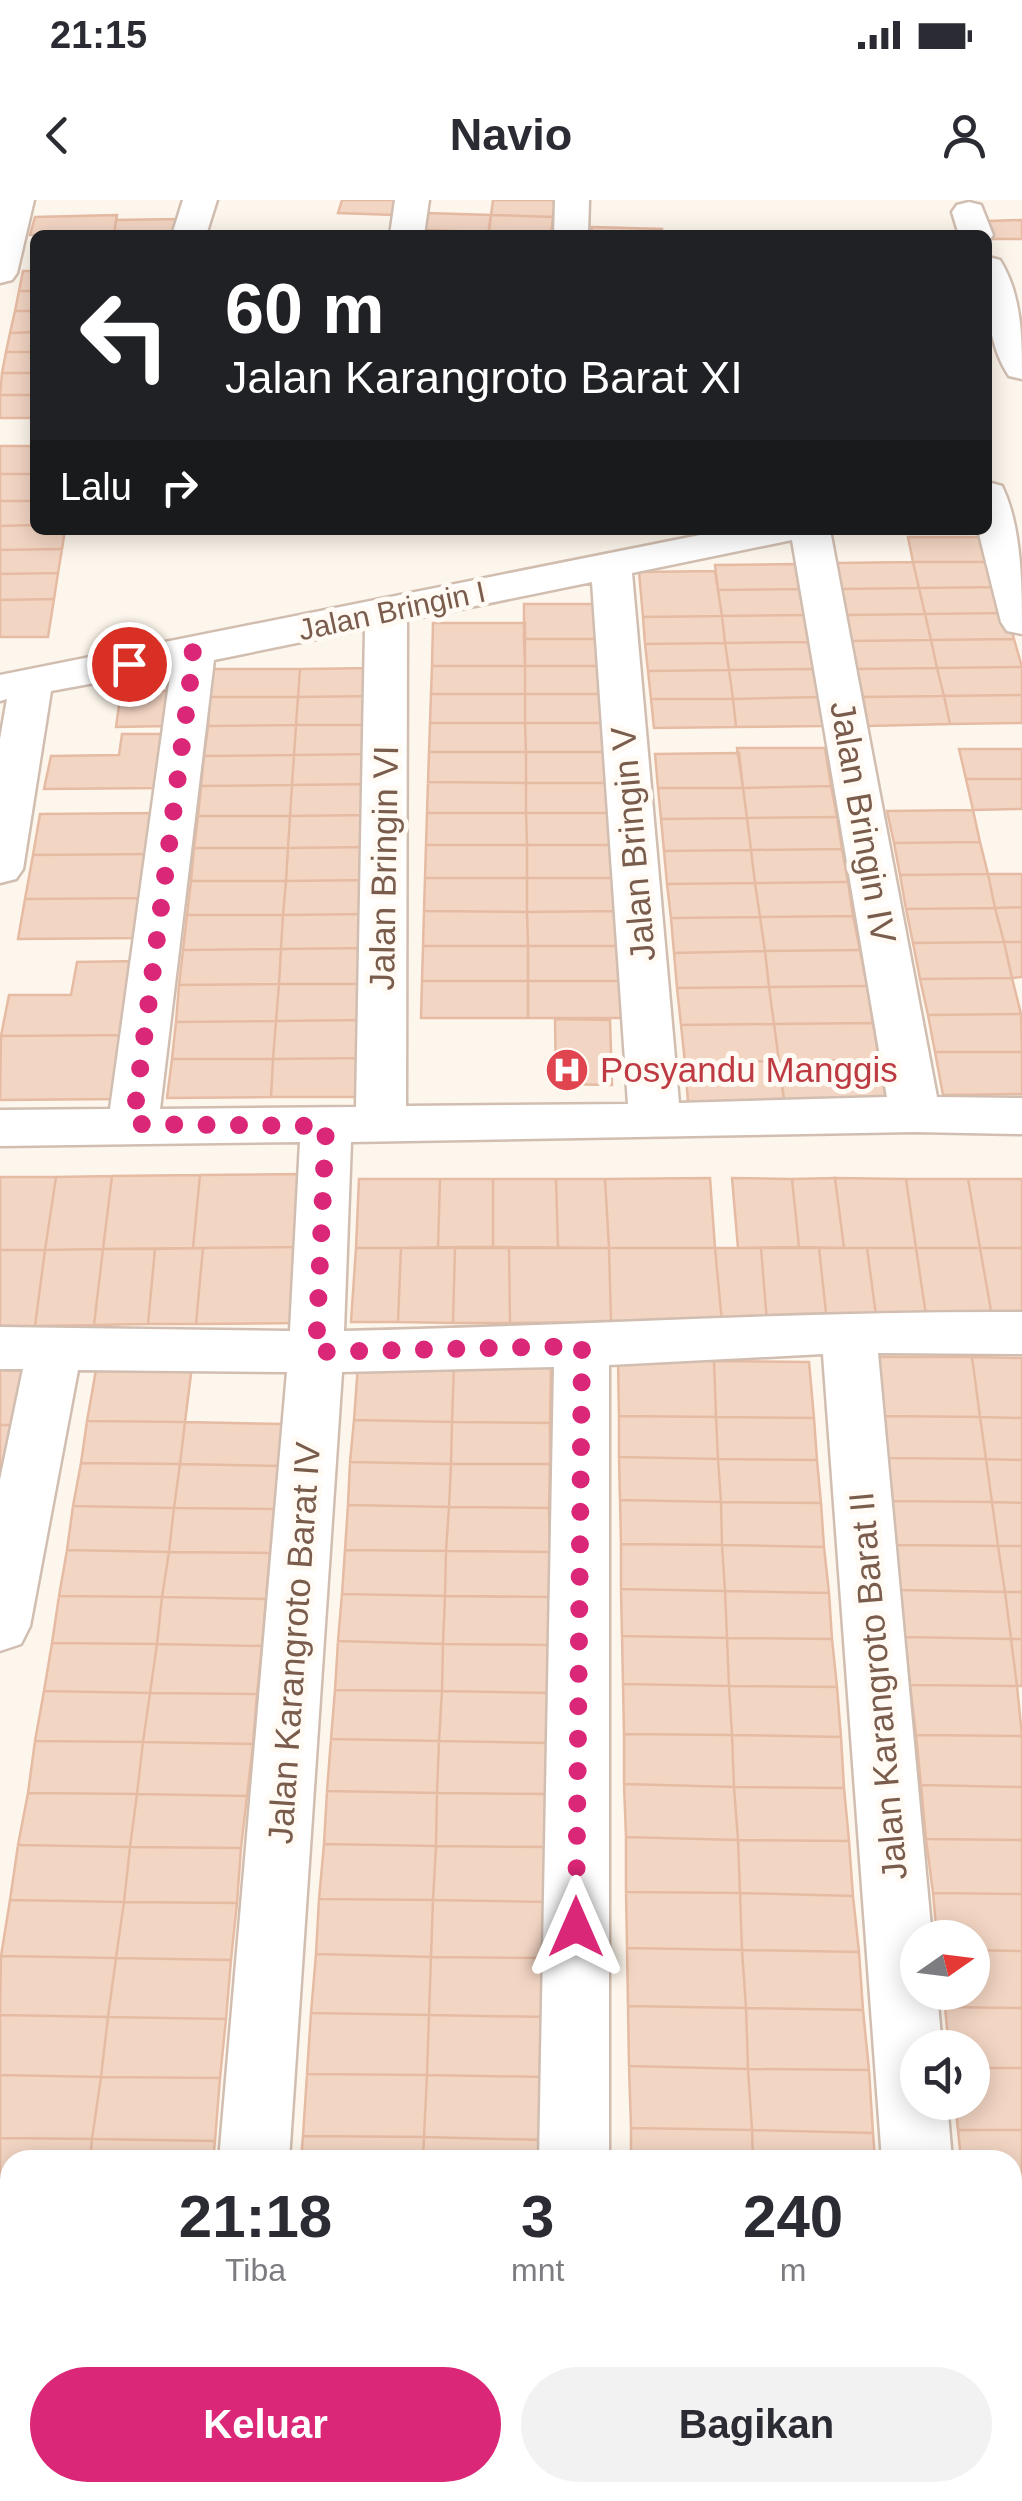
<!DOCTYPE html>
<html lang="id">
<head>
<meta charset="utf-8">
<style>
	:root { --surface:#fff; --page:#f2f2f3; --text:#2b2b33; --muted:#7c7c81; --accent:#db2777 }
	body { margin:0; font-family:Helvetica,sans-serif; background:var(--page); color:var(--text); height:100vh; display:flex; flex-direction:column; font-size:38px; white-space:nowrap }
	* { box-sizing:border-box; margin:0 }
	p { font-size:32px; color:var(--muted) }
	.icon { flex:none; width:55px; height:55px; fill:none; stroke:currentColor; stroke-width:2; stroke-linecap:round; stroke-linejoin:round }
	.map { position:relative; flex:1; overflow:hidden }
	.drawer { position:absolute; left:0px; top:1950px; width:1022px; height:352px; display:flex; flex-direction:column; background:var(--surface); border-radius:30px 30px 0 0; box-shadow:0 5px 25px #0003 }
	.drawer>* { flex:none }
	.top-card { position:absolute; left:30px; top:30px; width:962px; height:305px; border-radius:15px; box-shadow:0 5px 25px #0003; background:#202124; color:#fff; overflow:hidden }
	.needle { width:65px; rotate:76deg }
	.fabs { position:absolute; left:900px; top:1720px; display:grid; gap:20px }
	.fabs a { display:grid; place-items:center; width:90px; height:90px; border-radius:50%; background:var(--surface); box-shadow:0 5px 25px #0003; font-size:50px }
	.pin { position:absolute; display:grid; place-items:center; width:85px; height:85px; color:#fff; margin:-42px; border:5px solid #fff; border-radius:50%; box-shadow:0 2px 10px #0007 }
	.me { position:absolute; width:110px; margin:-55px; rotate:0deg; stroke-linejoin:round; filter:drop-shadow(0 0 8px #0008) }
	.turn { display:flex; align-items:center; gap:35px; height:210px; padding:0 30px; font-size:45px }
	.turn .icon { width:130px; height:130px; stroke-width:2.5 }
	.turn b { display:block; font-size:70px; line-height:85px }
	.then { display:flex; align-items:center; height:95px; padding:0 30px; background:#0003; gap:20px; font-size:38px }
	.eta { display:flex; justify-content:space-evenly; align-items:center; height:170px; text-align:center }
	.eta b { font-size:60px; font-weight:700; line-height:70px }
	.cta { display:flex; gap:20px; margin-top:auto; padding:20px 30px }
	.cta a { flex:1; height:115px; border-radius:60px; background:var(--accent); color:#fff; font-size:40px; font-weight:700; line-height:115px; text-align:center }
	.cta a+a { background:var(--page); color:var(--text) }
	.status { display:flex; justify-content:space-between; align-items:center; height:70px; padding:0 50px; background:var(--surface); direction:ltr }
	.status svg { height:28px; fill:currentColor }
	header { display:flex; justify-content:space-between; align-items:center; height:130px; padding:0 30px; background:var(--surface); font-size:45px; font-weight:700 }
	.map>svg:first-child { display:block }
	.building { fill:#f3d5c3; stroke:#e6bba3; stroke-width:2.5 }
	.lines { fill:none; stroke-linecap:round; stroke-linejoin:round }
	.minor-casing { stroke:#d1beb0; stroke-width:5 }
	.minor { fill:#fff; fill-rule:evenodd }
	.route { stroke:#db2777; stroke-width:18; stroke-dasharray:0 32.4 }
	.labels { text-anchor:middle; stroke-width:10; stroke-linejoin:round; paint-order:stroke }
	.far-street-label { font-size:30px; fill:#7a5c4d; stroke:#fffaf3 }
	.street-label { font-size:35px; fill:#7a5c4d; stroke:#fffaf3 }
	.health-label { font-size:35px; fill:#be3a42; stroke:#fffaf3; text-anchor:start }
</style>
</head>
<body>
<div class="status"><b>21:15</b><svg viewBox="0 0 49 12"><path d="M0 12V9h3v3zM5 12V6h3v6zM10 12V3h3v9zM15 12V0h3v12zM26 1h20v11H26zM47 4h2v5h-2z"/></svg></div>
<header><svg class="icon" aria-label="back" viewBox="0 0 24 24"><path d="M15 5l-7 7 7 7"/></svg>Navio<svg class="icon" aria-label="person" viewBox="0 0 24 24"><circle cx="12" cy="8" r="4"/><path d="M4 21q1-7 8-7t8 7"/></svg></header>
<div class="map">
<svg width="1022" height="2301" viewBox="0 0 1022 2301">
	<rect width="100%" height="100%" fill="#fdf6ec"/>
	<path class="building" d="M342,0H398L394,15L338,13Z
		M493,0H555L553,17L491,15Z
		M425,13L491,15L489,32L422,30Z
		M117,15L114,34L30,35L35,17Z
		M491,15L553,17L551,35H488Z
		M179,19L178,35H114L116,20Z
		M1022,20V39H993L987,21Z
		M592,27L662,29V35H591Z
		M23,71H35V91H19Z
		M19,91H35V111H15Z
		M15,111H35V132L10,133Z
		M35,132V152H6L10,133Z
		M6,152H35V173H2Z
		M2,173H35V195H0Z
		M0,195H35V218H0Z
		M0,246H35V274H0Z
		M0,274H35V301H0Z
		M0,301H35V325L0,326Z
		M35,325V330H65L62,349L0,350V326Z
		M908,337H987L994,362H913Z
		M62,349L58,373L0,374V350Z
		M913,362L919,388L842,389L837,363Z
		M913,362H994L1000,387L919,388Z
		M795,364L799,389L718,390L715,365Z
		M715,371L722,416L643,417L639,372Z
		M58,373L54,399L0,400V374Z
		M1000,387L1007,413L925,414L919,388Z
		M919,388L925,414L847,415L842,389Z
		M799,389L804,415L722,416L718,390Z
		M54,399L48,437H0V400Z
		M524,404H605L607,439H524Z
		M1007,413L1014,439L931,440L925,414Z
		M925,414L931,440L852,441L847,415Z
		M804,415L808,442L725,443L722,416Z
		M722,416L725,443L645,444L643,417Z
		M433,423H525V466H432Z
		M524,439H607L608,466H525Z
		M1014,439L1022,467L937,468L931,440Z
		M931,440L937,468L857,469L852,441Z
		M808,442L813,469L729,470L725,443Z
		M725,443L729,470L648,471L645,444Z
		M432,466H525V494H431Z
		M525,466H608L610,494H525Z
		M1022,467V495L944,496L937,468Z
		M377,468V496L298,497L300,469Z
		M937,468L944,496L863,497L857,469Z
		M213,469H300L298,497H210Z
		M813,469L818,497L733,499L729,470Z
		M729,470L733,499H651L648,471Z
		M121,491H174L169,526L116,527Z
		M431,494H525V523H430Z
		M525,494H610L611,523H525Z
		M1022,495V523L950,524L944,496Z
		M377,496L375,525H296L298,497Z
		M944,496L950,524L868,526L863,497Z
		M210,497H298L296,525L208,526Z
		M818,497L823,526L736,527L733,499Z
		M651,499H733L736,527L654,528Z
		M430,523H525L526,552H429Z
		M525,523H611L613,552H526Z
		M296,525H375L374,554L294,555Z
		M296,525L294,555L204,556L208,526Z
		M122,534H169L162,588L44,589L51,556L119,555Z
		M737,548H825L831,586L743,588Z
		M959,549H1022V579H966Z
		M429,552H526V583L428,582Z
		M526,552H613L614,583H526Z
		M739,553L743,588H658L655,554Z
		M374,554V584L292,585L294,555Z
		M294,555L292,585L201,586L204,556Z
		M966,579H1022V609L973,610Z
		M428,582L526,583V613H427Z
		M526,583H614L615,613H526Z
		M374,584L372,615L290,616L292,585Z
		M292,585L290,616H198L201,586Z
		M831,586L837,617L747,618L743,588Z
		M658,588H743L747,618L661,619Z
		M973,610L980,642L894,643L887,611Z
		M159,613L154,654L33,655L40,614Z
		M427,613H526L527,645H426Z
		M526,613H615L617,645H527Z
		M372,615L371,647L288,648L290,616Z
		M198,616H290L288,648H194Z
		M837,617L842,649L751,650L747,618Z
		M747,618L751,650L664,651L661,619Z
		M980,642L988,674L900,675L894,643Z
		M426,645H527V678H425Z
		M527,645H617L619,678H527Z
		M371,647L370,680L286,681L288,648Z
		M194,648H288L286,681H191Z
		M842,649L848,682L755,683L751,650Z
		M751,650L755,683L667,684L664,651Z
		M154,654L148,698L25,699L33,655Z
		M988,674L995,708L906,709L900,675Z
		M988,674H1022V707L995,708Z
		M425,678H527V712L424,711Z
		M527,678H619L620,711L527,712Z
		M370,680V714L283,715L286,681Z
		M191,681H286L283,715H187Z
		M848,682L853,716L760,717L755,683Z
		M755,683L760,717L671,718L667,684Z
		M148,698L143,738L18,739L25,699Z
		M1022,707V742H1004L995,708Z
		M995,708L1004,742L913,743L906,709Z
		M424,711L527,712L528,746H423Z
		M620,711L622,746H528L527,712Z
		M370,714L368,748L281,749L283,715Z
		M187,715H283L281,749L183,750Z
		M853,716L860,750L765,751L760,717Z
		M760,717L765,751L674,753L671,718Z
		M1004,742L1012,778L920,779L913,743Z
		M1004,742H1022V777L1012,778Z
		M423,746H528V781H422Z
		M528,746H622L623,781H528Z
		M368,748L367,784H279L281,749Z
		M281,749L279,784L179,785L183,750Z
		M860,750L867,786L769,787L765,751Z
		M765,751L769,787L677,788L674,753Z
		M140,761L130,835L1,836L9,795H71L77,762Z
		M1012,778L1021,814L928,815L920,779Z
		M422,781H528V818H421Z
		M528,781H623L625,818H528Z
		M279,784H367L366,820L276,821Z
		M279,784L276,821L176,822L179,785Z
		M867,786L873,823L774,824L769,787Z
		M769,787L774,824L681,825L677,788Z
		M1021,814L1022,852H935L928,815Z
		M555,819L610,820L612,885L556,884Z
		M366,820L364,858L273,859L276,821Z
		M276,821L273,859H172L176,822Z
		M873,823L879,860L779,861L774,824Z
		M774,824L779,861L685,863L681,825Z
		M130,835L123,899L0,900L1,836Z
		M935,852H1022V894L943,895Z
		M364,858L363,897H271L273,859Z
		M172,859H273L271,897L167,898Z
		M879,860L886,899L784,900L779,861Z
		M779,861L784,900L688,902L685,863Z
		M307,974L304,1047L193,1048L200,975Z
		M200,975L193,1048L103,1049L112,976Z
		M112,976L103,1049L45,1050L56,977Z
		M0,977H56L45,1050H0Z
		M710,978L715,1048H609L605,979Z
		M732,978L792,979L799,1047L738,1048Z
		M835,978L844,1048L799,1047L792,979Z
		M835,978L906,979L916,1048H844Z
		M359,979H440L438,1048H356Z
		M440,979H493V1048H438Z
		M493,979H556L558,1048H493Z
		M556,979H605L609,1048H558Z
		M906,979H968L980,1048H916Z
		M968,979H1022V1048H980Z
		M304,1047L301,1123L196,1124L203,1048Z
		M455,1047L453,1123L398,1122L401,1048Z
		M455,1047H509L510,1123H453Z
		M509,1047L609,1048L611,1122L510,1123Z
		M203,1048L196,1124H148L155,1049Z
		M356,1048H401L398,1122H351Z
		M609,1048H715L722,1123L611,1122Z
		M715,1048H761L767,1122L722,1123Z
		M761,1048H819L827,1122H767Z
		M819,1048H867L877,1123L827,1122Z
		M867,1048H916L927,1122L877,1123Z
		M916,1048H980L993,1122H927Z
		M980,1048H1022V1122H993Z
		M103,1049L94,1125L35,1126L45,1050Z
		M103,1049H155L148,1124L94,1125Z
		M0,1050H45L35,1126H0Z
		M876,1157H972L980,1217L883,1216Z
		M972,1157L1022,1158V1218L980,1217Z
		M618,1159L714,1161L716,1217L619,1216Z
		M714,1161L809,1162L814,1218L716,1217Z
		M97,1164L192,1166L185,1222L87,1221Z
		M358,1164L454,1165L452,1222L354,1220Z
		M454,1165L551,1167L550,1223L452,1222Z
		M0,1170L26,1171L15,1225H0Z
		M619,1216L716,1217L718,1259L619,1257Z
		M883,1216L980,1217L986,1259L886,1258Z
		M716,1217L814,1218L817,1260L718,1259Z
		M980,1217L1022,1218V1260L986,1259Z
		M354,1220L452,1222L451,1264L350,1262Z
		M87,1221L185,1222L180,1264L81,1263Z
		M185,1222L283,1224L279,1266L180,1264Z
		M452,1222L550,1223V1264H451Z
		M0,1225H15L7,1267H0Z
		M619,1257L718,1259L721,1302L620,1300Z
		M886,1258L986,1259L992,1302L891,1301Z
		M718,1259L817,1260L821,1303L721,1302Z
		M986,1259L1022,1260V1303L992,1302Z
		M350,1262L451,1264L449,1307L348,1305Z
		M81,1263L180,1264L174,1308L73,1306Z
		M180,1264L279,1266L274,1309L174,1308Z
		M451,1264H550L549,1308L449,1307Z
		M620,1300L721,1302L722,1345L621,1344Z
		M891,1301L992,1302L998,1346L896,1345Z
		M721,1302L821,1303L824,1347L722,1345Z
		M992,1302L1022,1303V1346H998Z
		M348,1305L449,1307L446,1351L345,1350Z
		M73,1306L174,1308L169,1352L67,1350Z
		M449,1307L549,1308L550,1352L446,1351Z
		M174,1308L274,1309L270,1353L169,1352Z
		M621,1344L722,1345L725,1391L621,1389Z
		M722,1345L824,1347L829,1393L725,1391Z
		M896,1345L998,1346L1005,1392L900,1390Z
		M998,1346H1022V1392H1005Z
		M67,1350L169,1352L162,1397L59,1396Z
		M345,1350L446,1351L445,1396L342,1394Z
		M446,1351L550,1352L549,1397L445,1396Z
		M169,1352L270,1353L266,1399L162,1397Z
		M621,1389L725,1391L727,1438L622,1436Z
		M900,1390L1005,1392L1011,1439L905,1437Z
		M725,1391L829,1393L832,1439L727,1438Z
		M1005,1392H1022V1439H1011Z
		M342,1394L445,1396L443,1444L338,1441Z
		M59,1396L162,1397L157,1444L52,1443Z
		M445,1396L549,1397L548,1445L443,1444Z
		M162,1397L266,1399L262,1446L157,1444Z
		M622,1436L727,1438L729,1486L623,1484Z
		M905,1437L1011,1439L1017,1486L910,1485Z
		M727,1438L832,1439L837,1487L729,1486Z
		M1011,1439H1022V1486H1017Z
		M338,1441L443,1444L442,1491L335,1490Z
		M52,1443L157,1444L150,1493L44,1491Z
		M157,1444L262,1446L257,1494L150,1493Z
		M443,1444L548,1445V1493L442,1491Z
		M623,1484L729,1486L732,1535L624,1534Z
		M910,1485L1017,1486L1022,1536L916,1535Z
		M729,1486L837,1487L841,1537L732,1535Z
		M335,1490L442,1491L439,1541L331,1539Z
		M44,1491L150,1493L143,1542L35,1541Z
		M442,1491L548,1493V1543L439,1541Z
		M150,1493L257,1494L253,1544L143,1542Z
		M624,1534L732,1535L734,1587L624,1584Z
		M732,1535L841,1537L844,1588L734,1587Z
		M916,1535L1022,1536V1587L921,1585Z
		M331,1539L439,1541L437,1593L327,1591Z
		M35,1541L143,1542L137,1594L28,1593Z
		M439,1541L548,1543V1594L437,1593Z
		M143,1542L253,1544L247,1596L137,1594Z
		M624,1584L734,1587L738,1640L626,1637Z
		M921,1585L1022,1587V1640L926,1639Z
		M734,1587L844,1588L849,1641L738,1640Z
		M327,1591L437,1593L436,1646L324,1644Z
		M28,1593L137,1594L130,1647L18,1645Z
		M437,1593L548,1594L547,1647L436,1646Z
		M137,1594L247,1596L241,1648L130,1647Z
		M626,1637L738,1640L740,1693L626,1692Z
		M926,1639L1022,1640V1694L933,1693Z
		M738,1640L849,1641L853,1696L740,1693Z
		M324,1644L436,1646L433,1700L319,1699Z
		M18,1645L130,1647L124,1702L10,1700Z
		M436,1646L547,1647L548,1702L433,1700Z
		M130,1647L241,1648L237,1703L124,1702Z
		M626,1692L740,1693L742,1750L627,1748Z
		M740,1693L853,1696L859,1752L742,1750Z
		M933,1693L1022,1694V1751L972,1750V1738H937Z
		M319,1699L433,1700L431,1757L316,1754Z
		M10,1700L124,1702L116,1758L1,1756Z
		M433,1700L548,1702L547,1758L431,1757Z
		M124,1702L237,1703L231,1760L116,1758Z
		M627,1748L742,1750L746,1808L628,1806Z
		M742,1750L859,1752L863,1810L746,1808Z
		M972,1750L1022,1751V1808L945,1807L943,1792H972Z
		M316,1754L431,1757L429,1815L311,1813Z
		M1,1756L116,1758L108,1817L0,1815Z
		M431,1757L547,1758L546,1817L429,1815Z
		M116,1758L231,1760L226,1819L108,1817Z
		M628,1806L746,1808L748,1869L629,1866Z
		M945,1807L1022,1808V1868H972V1848H949Z
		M746,1808L863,1810L869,1870L748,1869Z
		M311,1813L429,1815L427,1875L307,1874Z
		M0,1815L108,1817L101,1877L0,1875Z
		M429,1815L546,1817V1877L427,1875Z
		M108,1817L226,1819L220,1878L101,1877Z
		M629,1866L748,1869L752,1930L631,1928Z
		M972,1868H1022V1930H958L955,1902H972Z
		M748,1869L869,1870L873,1933L752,1930Z
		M307,1874L427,1875L424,1937L303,1936Z
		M0,1875L101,1877L92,1939L0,1938Z
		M427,1875L546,1877L545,1940L424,1937Z
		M101,1877L220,1878L215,1941L92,1939Z
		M631,1928L752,1930L753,1960H631Z
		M752,1930L873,1933L875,1960H753Z
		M958,1930H1022V1994H1012V1960H961Z
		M303,1936L424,1937L423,1960H301Z
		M424,1937L545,1940V1960H423Z
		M0,1938L92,1939L90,1960H10V2003L0,2002Z
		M92,1939L215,1941L213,1960H90Z
		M1012,1994H1022V2061H1012Z
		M0,2002L10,2003V2069H0Z
		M1012,2061H1022V2130H1012Z
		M0,2074H10V2292H180L179,2301H0Z
		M1012,2130H1022V2202L1012,2201Z
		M1012,2201L1022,2202V2275L1012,2274Z
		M277,2292H410V2301H276Z
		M410,2292H543V2301H410Z
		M637,2292H770V2301H637Z
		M770,2292H903V2301H770Z"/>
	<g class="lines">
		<g class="minor-casing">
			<path id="minor" d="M0,0H34L17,73L12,80L0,83Z
				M183,0H217L206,35H172Z
				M395,0H429L424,35H390Z
				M555,0H589L588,35H554Z
				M969,2L981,5L993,35L988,42V35H959L952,12L957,5Z
				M988,57L1000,60C1022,95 1022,138 1022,179L1009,176C986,142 986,95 988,57Z
				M988,282L1002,286C1022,327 1022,387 1022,434L1007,431L1001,422L978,330H988Z
				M725,330H830L937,897L1022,898V934L915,932L351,942L344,1131C570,1126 796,1111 1022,1112V1154L878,1153L932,1738H918V1792H937L942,1848H918V1902H947L952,1960H882L823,1154L609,1165V1960H539L554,1167L342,1172L289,1960H219L287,1172L78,1170L30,1426L21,1444L0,1451V1280L23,1169H0V1127L290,1131L300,942L0,946V910L110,909L171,469L51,491L23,669L16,679L0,683V539L7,499L0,501V475ZM792,340L887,897L679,903L632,373ZM592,382L628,904L406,906L407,420ZM365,429L356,907L160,909L214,460Z
				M191,2292H267L266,2301H190Z
				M533,2292H609V2301H533Z
				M906,2292H982V2301H906Z"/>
		</g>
		<use href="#minor" class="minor"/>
	</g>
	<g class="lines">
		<path class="route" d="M129,464L194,452L133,924L326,926L316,1152L582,1146L576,1727"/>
	</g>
	<defs>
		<g id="hospital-disc" transform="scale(2.25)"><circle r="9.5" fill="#e0444e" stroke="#fffaf3"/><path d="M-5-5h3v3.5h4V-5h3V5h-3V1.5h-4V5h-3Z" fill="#fff"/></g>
	</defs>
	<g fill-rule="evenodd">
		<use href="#hospital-disc" x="567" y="870"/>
	</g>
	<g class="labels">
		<g class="far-street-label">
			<text transform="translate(392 411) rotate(-12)" y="10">Jalan Bringin I</text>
		</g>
		<g class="street-label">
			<text transform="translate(863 622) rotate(80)" y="12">Jalan Bringin IV</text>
			<text transform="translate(633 644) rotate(-95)" y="12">Jalan Bringin V</text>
			<text transform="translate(384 668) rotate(-89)" y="12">Jalan Bringin VI</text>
			<text transform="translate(294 1443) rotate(-86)" y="12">Jalan Karangroto Barat IV</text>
			<text transform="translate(878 1486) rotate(-95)" y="12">Jalan Karangroto Barat II</text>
		</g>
		<g class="health-label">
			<text x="600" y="882">Posyandu Manggis</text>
		</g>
	</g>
</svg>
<div class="fabs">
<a><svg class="needle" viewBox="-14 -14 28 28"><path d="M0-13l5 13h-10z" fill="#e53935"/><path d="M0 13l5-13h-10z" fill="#7c7c81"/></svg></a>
<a><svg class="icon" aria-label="sound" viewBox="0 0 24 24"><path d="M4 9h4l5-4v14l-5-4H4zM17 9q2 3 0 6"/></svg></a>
</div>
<div class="pin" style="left:129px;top:464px;background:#d93025"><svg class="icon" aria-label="arrive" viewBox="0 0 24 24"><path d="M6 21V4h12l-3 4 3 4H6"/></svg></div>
<svg class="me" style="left:576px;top:1727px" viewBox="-20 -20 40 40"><path d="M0-17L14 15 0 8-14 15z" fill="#db2777" stroke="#fff" stroke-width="4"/></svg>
<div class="top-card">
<div class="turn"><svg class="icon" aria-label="left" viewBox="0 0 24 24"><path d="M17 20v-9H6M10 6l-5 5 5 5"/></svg><div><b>60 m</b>Jalan Karangroto Barat XI</div></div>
<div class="then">Lalu<svg class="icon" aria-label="right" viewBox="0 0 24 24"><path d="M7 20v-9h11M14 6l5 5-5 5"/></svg></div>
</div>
<section class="drawer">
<div class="eta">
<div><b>21:18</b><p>Tiba</p></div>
<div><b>3</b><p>mnt</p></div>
<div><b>240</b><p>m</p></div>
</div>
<div class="cta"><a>Keluar</a><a>Bagikan</a></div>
</section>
</div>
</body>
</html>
